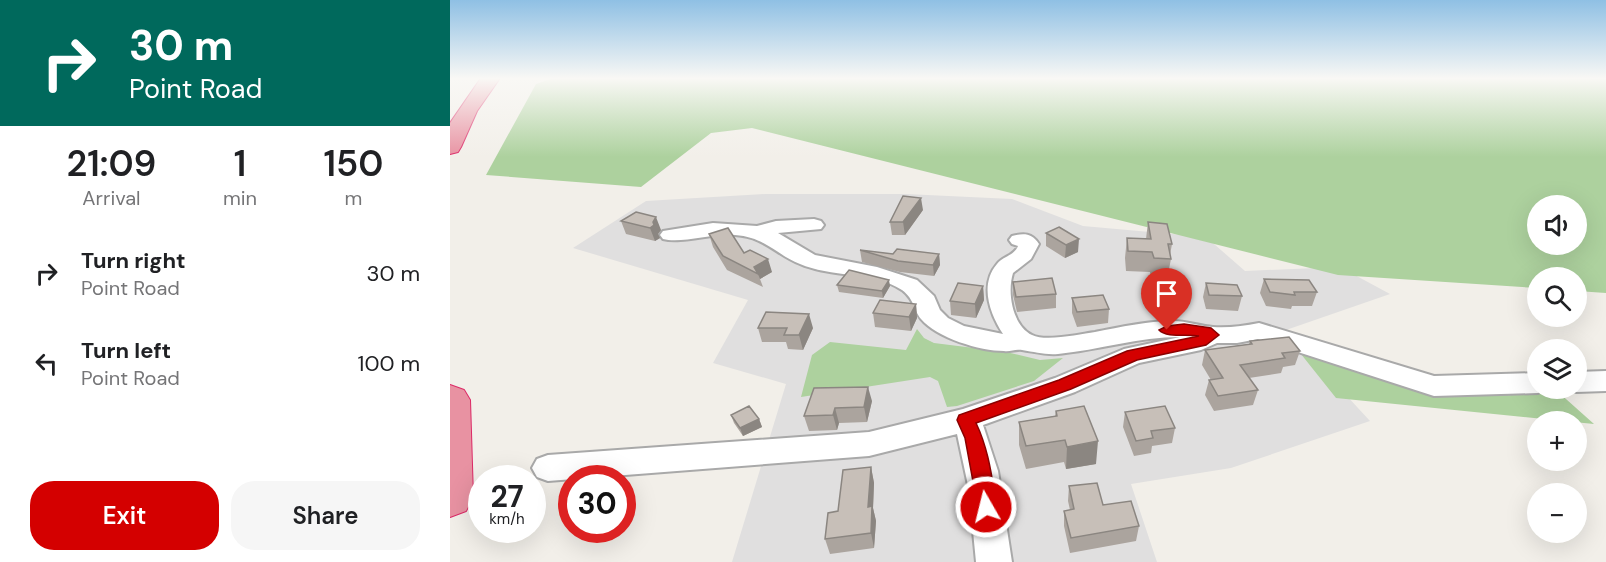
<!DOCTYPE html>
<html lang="en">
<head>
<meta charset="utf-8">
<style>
	:root { --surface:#fff; --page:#f6f6f6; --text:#202124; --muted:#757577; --accent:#d40000 }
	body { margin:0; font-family:"DM Sans",sans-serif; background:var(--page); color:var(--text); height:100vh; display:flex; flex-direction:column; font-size:22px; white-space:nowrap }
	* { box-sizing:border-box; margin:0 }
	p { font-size:20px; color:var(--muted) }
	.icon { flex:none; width:33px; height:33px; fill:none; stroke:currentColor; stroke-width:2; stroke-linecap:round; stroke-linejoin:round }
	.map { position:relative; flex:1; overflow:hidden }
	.panel { display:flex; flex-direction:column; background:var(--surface); width:450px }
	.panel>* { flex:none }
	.hud { background:#00695c; color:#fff; overflow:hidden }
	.fabs { position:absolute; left:1077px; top:195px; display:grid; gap:12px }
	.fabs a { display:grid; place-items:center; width:60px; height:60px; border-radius:50%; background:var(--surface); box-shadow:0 6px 24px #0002; font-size:30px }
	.speed { position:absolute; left:18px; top:465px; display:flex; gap:12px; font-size:30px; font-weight:700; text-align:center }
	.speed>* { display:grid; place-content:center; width:78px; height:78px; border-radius:50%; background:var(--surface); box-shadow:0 6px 24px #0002; line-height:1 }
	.speed small { font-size:15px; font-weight:400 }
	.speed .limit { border:9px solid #d22; background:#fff; color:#111 }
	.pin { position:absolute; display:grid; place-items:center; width:51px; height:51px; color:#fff; margin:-62px -26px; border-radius:50% 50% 50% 0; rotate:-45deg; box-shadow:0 0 6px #0007 }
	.pin .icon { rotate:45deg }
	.me { position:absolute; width:66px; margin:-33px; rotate:352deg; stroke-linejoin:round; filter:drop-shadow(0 0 4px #0008) }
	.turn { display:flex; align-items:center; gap:21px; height:126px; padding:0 30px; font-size:27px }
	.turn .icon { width:78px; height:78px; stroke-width:2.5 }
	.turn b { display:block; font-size:42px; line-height:51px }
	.eta { display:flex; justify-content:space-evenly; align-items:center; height:102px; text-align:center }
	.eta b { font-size:36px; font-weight:600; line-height:42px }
	.primary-button { display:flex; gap:12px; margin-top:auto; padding:12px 30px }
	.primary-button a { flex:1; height:69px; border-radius:24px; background:var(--accent); color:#fff; font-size:24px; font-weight:600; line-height:69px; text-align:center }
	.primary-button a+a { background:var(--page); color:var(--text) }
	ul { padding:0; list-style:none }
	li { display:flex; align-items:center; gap:18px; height:90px; padding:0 30px }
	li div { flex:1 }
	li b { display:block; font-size:22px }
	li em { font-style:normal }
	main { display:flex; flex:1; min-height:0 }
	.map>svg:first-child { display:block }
	.residential { fill:#e0dfdf }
	.forest { fill:#add19e; fill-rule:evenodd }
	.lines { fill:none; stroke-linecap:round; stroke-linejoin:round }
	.minor-casing { stroke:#a9a9a9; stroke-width:4 }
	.highway-casing { stroke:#dc2a67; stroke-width:2 }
	.minor { fill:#fff; fill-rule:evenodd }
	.highway { fill:#e892a2; fill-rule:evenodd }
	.wall { fill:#aba49e }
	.shaded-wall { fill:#8b8681 }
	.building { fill:#c7bfb8; stroke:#8b8681; stroke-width:1.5 }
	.route { fill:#d40000; stroke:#8a0000; stroke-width:1.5 }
</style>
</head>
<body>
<main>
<section class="panel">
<div class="hud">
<div class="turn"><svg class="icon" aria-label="right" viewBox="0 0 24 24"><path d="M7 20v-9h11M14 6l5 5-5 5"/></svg><div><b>30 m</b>Point Road</div></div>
</div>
<div class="eta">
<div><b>21:09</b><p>Arrival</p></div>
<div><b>1</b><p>min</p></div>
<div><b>150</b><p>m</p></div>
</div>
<ul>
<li><svg class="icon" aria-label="right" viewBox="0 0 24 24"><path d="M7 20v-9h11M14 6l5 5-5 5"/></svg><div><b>Turn right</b><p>Point Road</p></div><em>30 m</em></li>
<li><svg class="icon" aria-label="left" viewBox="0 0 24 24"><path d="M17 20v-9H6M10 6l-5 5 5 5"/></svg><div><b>Turn left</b><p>Point Road</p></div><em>100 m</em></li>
</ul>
<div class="primary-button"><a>Exit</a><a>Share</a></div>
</section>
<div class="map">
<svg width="1156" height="562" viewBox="0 0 1156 562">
	<rect width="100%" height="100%" fill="#f2efe9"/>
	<path class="residential" d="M315,194H456L562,199L633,226L756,237L795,271L890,267L940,294L836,330L920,421L781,468L681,484L707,562H282L336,384L263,363L298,300L123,248L196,201Z"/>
	<path class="forest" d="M103,78H1156V293L1127,291L1126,278H1088L1087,288L888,275L302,128L261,133L191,187L36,175L86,84ZM1088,206H1126V244H1088Z
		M467,329L474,338L484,343L556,352L590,360L613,358L584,381L507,406L497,407L488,381L480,377L351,397L362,355L380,342L456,350Z
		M839,339L1026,392L1107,391L1144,424L886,398Z"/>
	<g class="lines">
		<g class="minor-casing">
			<path id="minor" d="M364,219L371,221L374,225L371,229L328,233L365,255L427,267L467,280L484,296L490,310L498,318L514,326L553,334C540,314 529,285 547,264C553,256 564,256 568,246L562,244L559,240L562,236C574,233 582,233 589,244L581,259L563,273C557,292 562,325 582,335C596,342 630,334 645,332C671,327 697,321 723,321C737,321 749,326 763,327C779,328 794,326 809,323L984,376L1088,373V388H1099L1088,393L984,396L808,339L787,343H767L751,350L689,363L625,392L533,425L548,471L562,562H526L519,490L507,434L419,456L98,481L87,477L82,468L87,459L98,455L419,432L513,409L605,378L674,349L730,337C689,337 649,350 608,354C595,355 585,352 572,350C567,349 560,352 554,351C530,351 487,338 471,319C463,309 465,300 452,290C425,272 379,277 350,264C325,254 315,237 285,235C263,233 231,244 213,239L210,235L213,231L263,223L307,226L326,221Z
				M1156,371V391L1126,392L1116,388H1126V372Z"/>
		</g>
		<g class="highway-casing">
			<path id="highway" d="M31,78H50L27,111L11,147L8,152L0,154V123Z
				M0,385L14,390L20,400L23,497L16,511L0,517Z"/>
		</g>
		<use href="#minor" class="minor"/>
		<use href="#highway" class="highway"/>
	</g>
	<path class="wall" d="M473,210L455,235H442L440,222Z
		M171,221L211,230L208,234L210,238L205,241L176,234Z
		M698,222L722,244L720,255L721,259L717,279L701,278L700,272L676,271L675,258L677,238L696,239Z
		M596,233L628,252L615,258L596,246Z
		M259,234L294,253L322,272L310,279L313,287L277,270L263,247Z
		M410,250L443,254H489L490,265L484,276L450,272L412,262Z
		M814,279L867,292L862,306H842L841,309L816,306L810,293Z
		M563,282L606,294V308L567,312L563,295Z
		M756,283L792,296L788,311L756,309L753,297Z
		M387,285L440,286L433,298L389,292Z
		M533,286L534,300L526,318L501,315L500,301Z
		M622,298L659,309L658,323L627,327L622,313Z
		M466,304L467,318L461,331L425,327L423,313Z
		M308,328H363L353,350L338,349L336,342H312Z
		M800,341L850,351L845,365L833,367L831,373L799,378L808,390L803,405L764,411L755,395L759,380H761L752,365L755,350L799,344Z
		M364,388L422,401L417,422L389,423L387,430L359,431L354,416Z
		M606,411L646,464L616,469L614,462L576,469L569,445V422L605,416Z
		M675,412L725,428L722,443L702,446L701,453L684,456L673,427Z
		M281,415L309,419L312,427L293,436L284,423Z
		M421,467L424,483L423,508L426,521L424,548L380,554L375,539L388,511Z
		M619,486L689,526L686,541L620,553L614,526V511L620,510L618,501Z"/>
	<path class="shaded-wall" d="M471,198L473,210L455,235L453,222Z
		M206,217L211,230L208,234L210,238L205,241L200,228Z
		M629,239L628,252L615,258L616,245Z
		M489,254L490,265L484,276L483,265Z
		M318,259L322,272L310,279L308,274L304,267Z
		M439,280L440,286L433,298L432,291Z
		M533,286L534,300L526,318L525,304Z
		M466,304L467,318L461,331L459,317Z
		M359,314L363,328L353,350L349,335Z
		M418,387L422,401L417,422L414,407Z
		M385,408L389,423L387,430L383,415Z
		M309,419L312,427L293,436L290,428Z
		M648,441L646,464L616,469L617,447Z
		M421,467L424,483L423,508L426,521L424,548L421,533L418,507Z"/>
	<path class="building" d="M453,196L471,198L453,222H440Z
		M186,212L206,217L203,222L204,225L200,228L171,221Z
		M698,222L717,224L722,244H718L721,259L704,258L702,252L678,251L677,238L701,239Z
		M609,227L629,239L616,245L596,233Z
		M278,228L294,253L300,250L318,259L304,267L308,274L273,256L259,234Z
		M447,249L489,254L483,265L448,261L410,250L443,254Z
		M399,270L439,280L432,291L387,285Z
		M602,278L606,294L566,297L563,282Z
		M814,279L859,280L867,292H844L845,295L820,292Z
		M508,283L533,286L525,304L500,301Z
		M756,283L787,285L792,296L759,295Z
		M653,295L659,309L627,312L622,298Z
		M430,300L466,304L459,317L423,313Z
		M316,312L359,314L349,335H334L337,328H308Z
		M839,337L850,351L832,353L835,358L790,365L808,390L768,396L759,380L773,378L755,350L802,344L800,341Z
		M418,387L414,407L385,408L383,415L354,416L364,388Z
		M299,406L309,419L290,428L281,415Z
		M634,406L648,441L617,447L615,440L576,446L569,422L607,416L606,411Z
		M715,406L725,428L701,431L703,438L686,441L675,412Z
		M421,467L418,507L422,506L421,533L375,539L378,513L388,511L393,470Z
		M647,483L653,505L681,501L689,526L621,538L614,511L624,509L619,486Z"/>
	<linearGradient id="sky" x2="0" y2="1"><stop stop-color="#8fc0e4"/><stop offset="0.5" stop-color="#f9f8f5"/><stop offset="1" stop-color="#f9f8f5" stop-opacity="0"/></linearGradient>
	<rect width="1156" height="157" fill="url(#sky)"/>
	<path class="route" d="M734,324L761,328L769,335L756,345L687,360L621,389L526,423C539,450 542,479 547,507L544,514L536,516L529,514L515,438L507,420L509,415L609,380L677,351L749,336C738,334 716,338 709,330L717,326Z"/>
</svg>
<div class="fabs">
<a><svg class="icon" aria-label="sound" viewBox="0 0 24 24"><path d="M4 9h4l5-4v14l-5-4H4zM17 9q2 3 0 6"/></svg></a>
<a><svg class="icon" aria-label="search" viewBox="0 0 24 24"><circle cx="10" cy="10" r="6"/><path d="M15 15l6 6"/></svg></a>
<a><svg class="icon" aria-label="layers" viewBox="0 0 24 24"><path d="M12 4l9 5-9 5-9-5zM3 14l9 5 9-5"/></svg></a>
<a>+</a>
<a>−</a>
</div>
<div class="speed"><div>27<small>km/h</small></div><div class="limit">30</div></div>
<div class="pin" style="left:717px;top:330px;background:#d93025"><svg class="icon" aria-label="arrive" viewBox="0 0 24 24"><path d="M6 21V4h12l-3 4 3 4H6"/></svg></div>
<svg class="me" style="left:536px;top:507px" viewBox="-20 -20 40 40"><circle r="17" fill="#d40000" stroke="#fff" stroke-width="3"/><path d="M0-11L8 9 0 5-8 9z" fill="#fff"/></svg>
</div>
</main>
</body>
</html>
